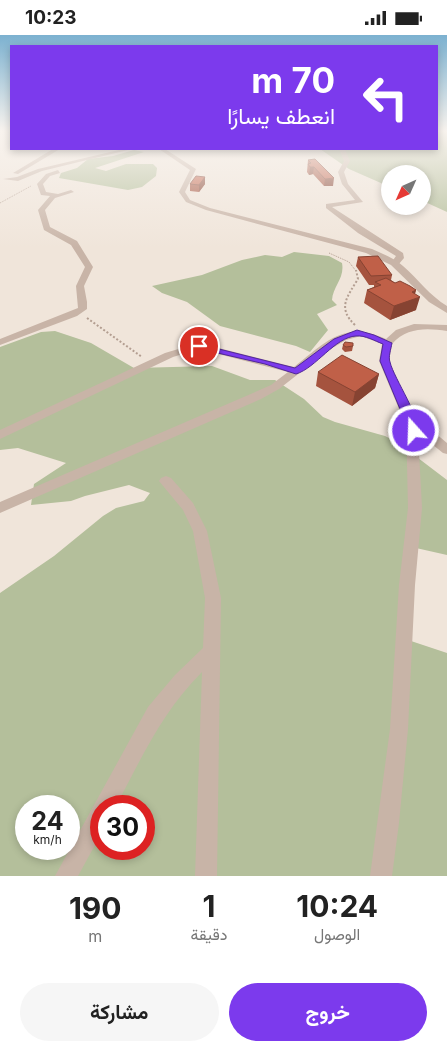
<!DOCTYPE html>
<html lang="ar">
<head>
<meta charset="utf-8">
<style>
	:root { --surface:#fff; --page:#f6f6f6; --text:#222; --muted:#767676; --accent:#7c3aed }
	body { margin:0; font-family:Inter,Vazirmatn,sans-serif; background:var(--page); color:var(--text); direction:rtl; height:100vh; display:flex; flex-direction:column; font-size:19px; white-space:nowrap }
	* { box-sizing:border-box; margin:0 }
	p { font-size:16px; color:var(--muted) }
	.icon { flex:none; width:28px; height:28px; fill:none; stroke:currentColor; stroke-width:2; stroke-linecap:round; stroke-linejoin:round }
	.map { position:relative; height:841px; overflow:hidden; direction:ltr }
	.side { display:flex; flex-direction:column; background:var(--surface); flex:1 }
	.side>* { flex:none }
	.banner { position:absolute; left:10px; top:10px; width:428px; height:105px; border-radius:0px; box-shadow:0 2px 8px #0003; direction:rtl; background:#7c3aed; color:#fff; overflow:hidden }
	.needle { width:32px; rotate:225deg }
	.fabs { position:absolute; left:381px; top:130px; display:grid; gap:10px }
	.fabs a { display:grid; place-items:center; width:50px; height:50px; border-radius:50%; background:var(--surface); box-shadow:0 2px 8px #0003; font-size:25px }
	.speed { position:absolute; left:15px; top:760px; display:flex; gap:10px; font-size:25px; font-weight:700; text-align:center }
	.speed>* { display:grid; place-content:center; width:65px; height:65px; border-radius:50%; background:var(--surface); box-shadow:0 2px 8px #0003; line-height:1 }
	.speed small { font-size:12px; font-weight:400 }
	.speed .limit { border:8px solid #d22; background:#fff; color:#111 }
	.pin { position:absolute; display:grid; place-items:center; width:42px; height:42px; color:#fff; margin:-21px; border:2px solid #fff; border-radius:50%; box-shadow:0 1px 5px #0007 }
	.me { position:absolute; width:55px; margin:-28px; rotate:340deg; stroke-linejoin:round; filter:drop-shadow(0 0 4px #0008) }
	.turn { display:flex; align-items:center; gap:18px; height:105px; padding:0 20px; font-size:22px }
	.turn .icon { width:65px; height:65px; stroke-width:2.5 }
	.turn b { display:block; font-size:35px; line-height:42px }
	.eta { display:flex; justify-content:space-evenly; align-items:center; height:85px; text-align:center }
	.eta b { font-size:30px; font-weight:700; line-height:35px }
	.button { display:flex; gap:10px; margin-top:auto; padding:10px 20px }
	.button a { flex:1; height:58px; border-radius:30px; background:var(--accent); color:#fff; font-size:20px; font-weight:700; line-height:58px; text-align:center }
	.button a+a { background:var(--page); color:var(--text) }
	.status { display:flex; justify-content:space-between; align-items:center; height:35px; padding:0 25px; background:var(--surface); direction:ltr }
	.status svg { height:14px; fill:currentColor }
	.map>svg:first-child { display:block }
	.green { fill:#b4bf9b; fill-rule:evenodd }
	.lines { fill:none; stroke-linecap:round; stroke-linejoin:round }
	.path-far1 { stroke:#b39e91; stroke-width:1; stroke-dasharray:1 1; stroke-linecap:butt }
	.path { stroke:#b39e91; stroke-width:2; stroke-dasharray:2 2; stroke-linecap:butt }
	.minor { fill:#c8b4a7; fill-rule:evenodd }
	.tertiary { fill:#c8b4a7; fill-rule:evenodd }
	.wall { fill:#a5533e }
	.shaded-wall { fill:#864332 }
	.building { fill:#c06048; stroke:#864332 }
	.route { fill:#7c3aed; stroke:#51269a }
</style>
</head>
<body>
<div class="status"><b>10:23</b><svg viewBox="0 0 49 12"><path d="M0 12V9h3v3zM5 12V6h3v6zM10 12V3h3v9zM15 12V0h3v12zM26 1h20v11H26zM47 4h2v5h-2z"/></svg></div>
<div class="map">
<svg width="447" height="841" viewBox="0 0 447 841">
	<rect width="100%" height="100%" fill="#f0e5da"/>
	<path class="green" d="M436,95H447V177L423,166L422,139H390V152L349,134L320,114H436Z
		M134,115L144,117L95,133L106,136L126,129H153L157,133L156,141L142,152L128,155L59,143L61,138L77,133L88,124L113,121Z
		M294,217L329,221L342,228C345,243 333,251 332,265L337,270L317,279L328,295L310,317L296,311L220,291L187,267L162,258L152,251L202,240L242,225L265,220L282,222Z
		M55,296L91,308L134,333L212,331L250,345H275L304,364L323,382L335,387L385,401L397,407L447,445V520L416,513L411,606L447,618V841H0V558L54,521L103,481L116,473L144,466L150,458L129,450L85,461L71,466L31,470L34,449L66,428L18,413L0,415V312L41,297ZM26,771H69V814H26ZM101,771H144V814H101Z"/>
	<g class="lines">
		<path class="path-far1" d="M0,168L31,151
			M329,218L349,227L356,236"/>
		<path class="path" d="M87,283L142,322
			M355,290C337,273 347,262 358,244L356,235"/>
		<path class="minor" d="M53,114H60L18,139L13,138Z
			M123,114H132L42,136L18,146L3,144L17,142L38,134Z
			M339,114H345L350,126L344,137L348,149L363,167L332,172L403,218L404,223L398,230L391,228L396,221L358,198L326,173V169L355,165L342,149L338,137L344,126Z
			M58,135L60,138L50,141L43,149L46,157L58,159L71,155L74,157L55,163L45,175L50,192L77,206L93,232L84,251L87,267V274L77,281L0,310V304L78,273L76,251L85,232L71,210L44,195L38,175L50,161L41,160L37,149L46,139Z
			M414,289L447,290V296C427,293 407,292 392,309L389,326L411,374L416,382L447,408V419L443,418L418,398L422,473L415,550L408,694L399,788L392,841H370L390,694L399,550L408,473L406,385L399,374L379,326L382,309L361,301L346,305L329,315L279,354L261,364L0,478V467L253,358L271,350L288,337L199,314L173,322L0,404V395L165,318L195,309L199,308L294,332C326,307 344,285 386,304L396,295Z
			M166,441L171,443L193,468L207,496L221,563L217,841H195L202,637C162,677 142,722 116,771H101V799L78,841H55L148,672L175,640L203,613L205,563L193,496L183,475L159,446L161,443Z"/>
		<path class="tertiary" d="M159,114H165L196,134L185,157L190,165L210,173L372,214C383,219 394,223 403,231C418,244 430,261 447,271V278L429,267L391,230L366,218L206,175L186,167L179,157L190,135Z"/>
	</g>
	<path class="wall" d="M308,125L333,151H324L313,139L309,140L307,137Z
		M205,142V149L199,157L190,156V149Z
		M358,222L392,240L391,245L395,248L416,255L415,259L416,275L390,285L364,268L367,255L374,252V250H369L356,231Z
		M343,310L353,311L352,316L345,317L342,314Z
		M318,337L379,339L375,353L352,371L316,351Z"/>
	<path class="shaded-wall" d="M310,132H314L313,139L309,140Z
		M205,142V149L199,157V150Z
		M334,143L333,151H324L325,144Z
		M416,255L413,264L420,262L416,275L390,285L394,271L412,257Z
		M379,339L375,353L352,371L355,357Z"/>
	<path class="building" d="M315,124L334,143L325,144L314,132H310L308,129L311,128L308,125Z
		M196,141L205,142L199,150L190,149Z
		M378,221L392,240L371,241L358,222Z
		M386,243L395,248L400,246L410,251L416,255L412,257L420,262L394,271L367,255L381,250L375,247Z
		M345,307L353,308V311L346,312L343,310Z
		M342,320L379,339L355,357L318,337Z"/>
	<linearGradient id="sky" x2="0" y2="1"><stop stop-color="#7cb1d0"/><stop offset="0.45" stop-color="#f8f3ee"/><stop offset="1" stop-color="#f8f3ee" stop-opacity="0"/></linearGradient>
	<rect width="447" height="213" fill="url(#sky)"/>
	<path class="route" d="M357,295L374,300L392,308C391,314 388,322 390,327C394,344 423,385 417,399L414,400L408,396L407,385L400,374L380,326L383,309C375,306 365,300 356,301C335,302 316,333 296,339L265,329L196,313L194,311L199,309L295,333L334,304Z"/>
</svg>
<div class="fabs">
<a><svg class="needle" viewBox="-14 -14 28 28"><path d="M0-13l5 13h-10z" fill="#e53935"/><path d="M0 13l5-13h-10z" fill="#767676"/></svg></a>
</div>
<div class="speed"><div>24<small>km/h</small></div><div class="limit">30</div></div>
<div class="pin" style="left:199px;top:311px;background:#d93025"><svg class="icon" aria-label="arrive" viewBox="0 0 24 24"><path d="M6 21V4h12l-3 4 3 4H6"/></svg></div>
<svg class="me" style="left:414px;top:396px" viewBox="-20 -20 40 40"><circle r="17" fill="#7c3aed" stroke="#fff" stroke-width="3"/><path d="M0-11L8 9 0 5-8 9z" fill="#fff"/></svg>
<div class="banner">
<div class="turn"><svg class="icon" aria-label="left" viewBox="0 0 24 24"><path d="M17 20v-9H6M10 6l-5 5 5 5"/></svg><div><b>70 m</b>انعطف يسارًا</div></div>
</div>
</div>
<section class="side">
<div class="eta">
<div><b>10:24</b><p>الوصول</p></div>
<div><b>1</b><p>دقيقة</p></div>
<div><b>190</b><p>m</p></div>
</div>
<div class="button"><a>خروج</a><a>مشاركة</a></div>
</section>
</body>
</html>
